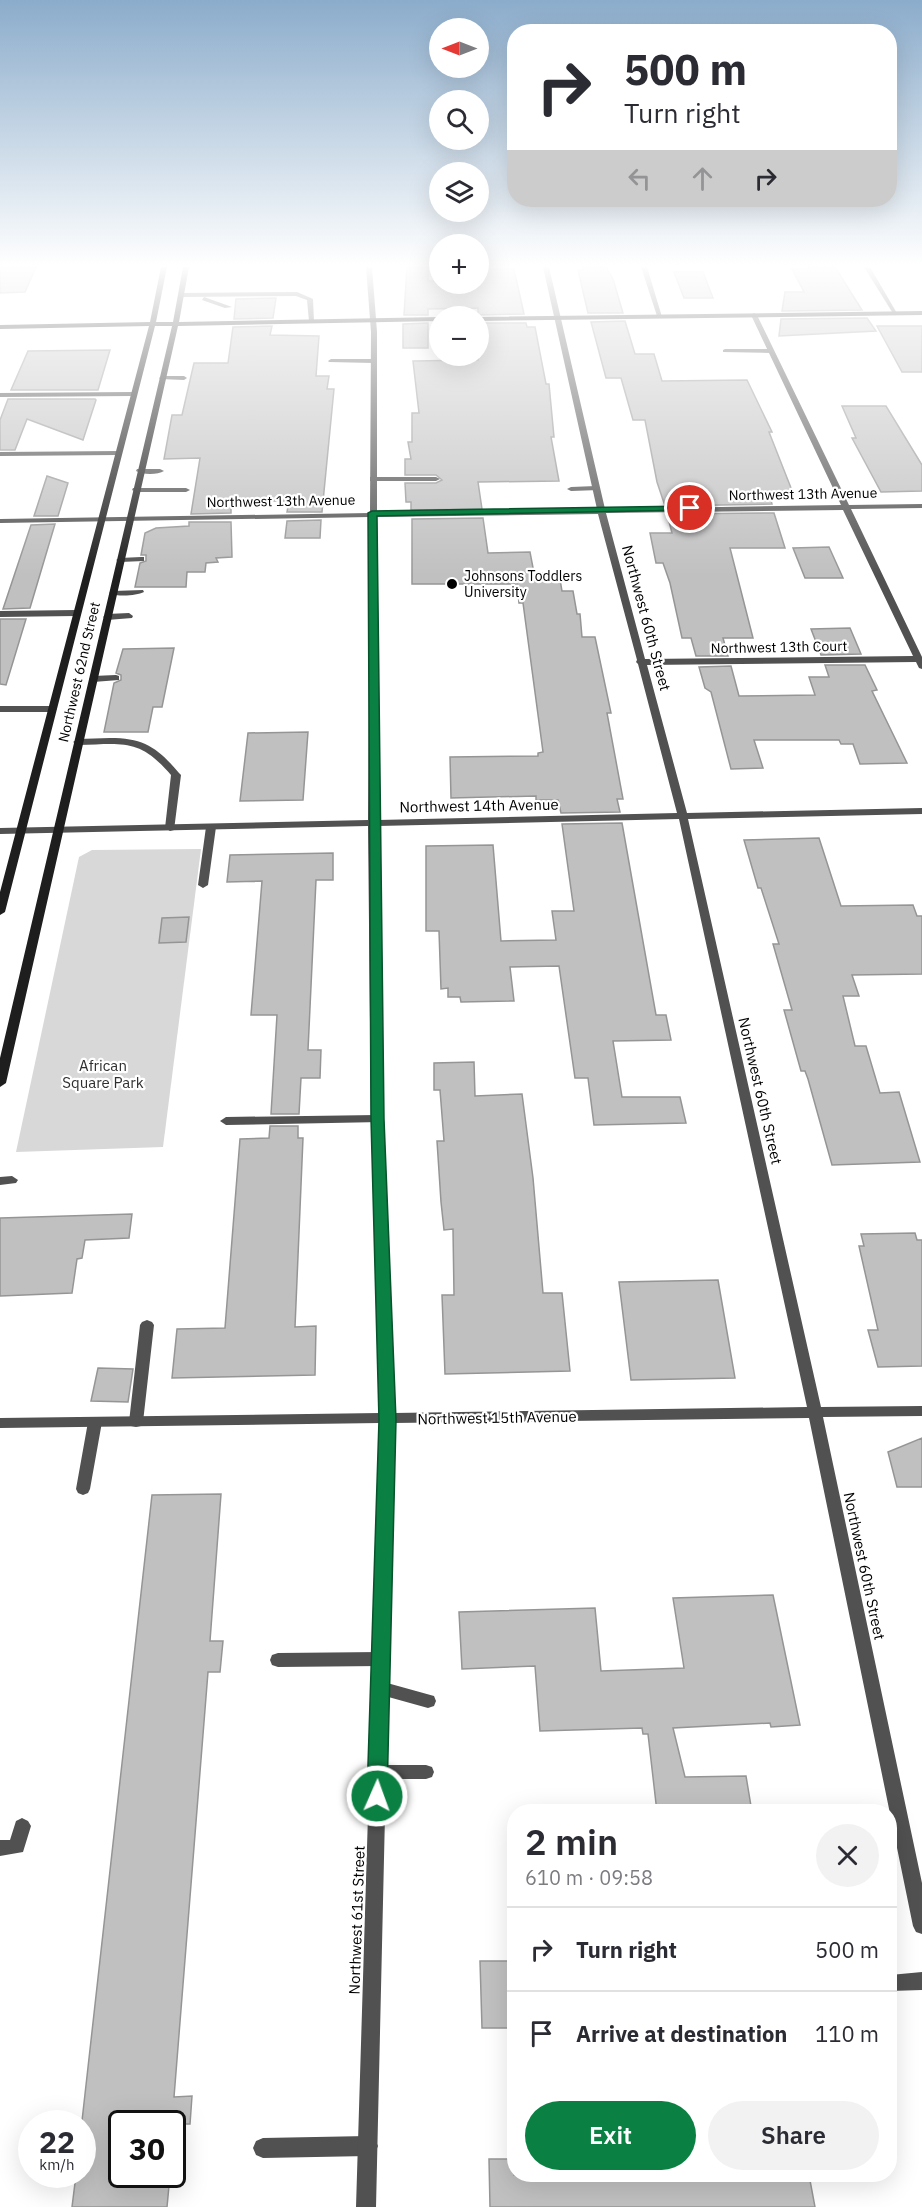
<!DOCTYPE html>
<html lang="en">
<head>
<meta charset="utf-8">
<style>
	:root { --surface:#fff; --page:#f2f2f3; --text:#2b2b33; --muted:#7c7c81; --line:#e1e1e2; --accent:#0b8043 }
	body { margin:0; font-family:"IBM Plex Sans",sans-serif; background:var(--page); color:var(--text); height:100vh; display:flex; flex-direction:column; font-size:22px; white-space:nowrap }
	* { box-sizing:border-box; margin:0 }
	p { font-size:20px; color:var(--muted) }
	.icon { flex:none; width:33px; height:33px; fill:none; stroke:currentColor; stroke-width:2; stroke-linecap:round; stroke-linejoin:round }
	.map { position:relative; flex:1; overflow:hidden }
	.details { position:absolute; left:507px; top:1804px; width:390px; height:378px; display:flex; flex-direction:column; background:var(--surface); border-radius:24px; box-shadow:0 6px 24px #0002 }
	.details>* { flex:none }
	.hud { position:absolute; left:507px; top:24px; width:390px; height:183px; border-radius:24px; box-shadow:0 6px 24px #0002; background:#fff; color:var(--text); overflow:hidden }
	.needle { width:39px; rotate:270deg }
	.fabs { position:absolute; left:429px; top:18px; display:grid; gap:12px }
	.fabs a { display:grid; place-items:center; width:60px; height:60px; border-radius:50%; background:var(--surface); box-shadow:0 6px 24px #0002; font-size:30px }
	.speed { position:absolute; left:18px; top:2110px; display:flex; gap:12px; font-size:30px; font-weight:700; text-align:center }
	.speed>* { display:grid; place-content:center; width:78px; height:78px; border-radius:50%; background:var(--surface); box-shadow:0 6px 24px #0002; line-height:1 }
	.speed small { font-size:15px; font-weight:400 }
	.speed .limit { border:3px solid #111; border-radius:9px; background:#fff; color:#111 }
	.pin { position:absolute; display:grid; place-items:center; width:51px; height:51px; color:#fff; margin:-26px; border:3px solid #fff; border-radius:50%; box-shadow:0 2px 6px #0007 }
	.me { position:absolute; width:66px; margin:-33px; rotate:2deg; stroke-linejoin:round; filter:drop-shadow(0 0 4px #0008) }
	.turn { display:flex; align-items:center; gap:21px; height:126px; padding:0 18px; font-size:27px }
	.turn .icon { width:78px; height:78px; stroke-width:2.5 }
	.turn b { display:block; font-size:42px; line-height:51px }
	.lanes { display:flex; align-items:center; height:57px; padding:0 18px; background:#0003; justify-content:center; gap:30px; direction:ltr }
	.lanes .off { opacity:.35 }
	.round { display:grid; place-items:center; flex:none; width:63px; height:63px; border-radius:32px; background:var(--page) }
	.summary { display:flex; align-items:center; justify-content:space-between; height:102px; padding:0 18px }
	h1 { font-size:36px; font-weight:600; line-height:45px }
	.button { display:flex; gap:12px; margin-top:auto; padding:12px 18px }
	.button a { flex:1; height:69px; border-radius:36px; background:var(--accent); color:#fff; font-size:24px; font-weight:600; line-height:69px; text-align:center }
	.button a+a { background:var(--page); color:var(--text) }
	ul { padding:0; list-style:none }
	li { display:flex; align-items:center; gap:18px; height:84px; padding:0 18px; border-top:2px solid var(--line) }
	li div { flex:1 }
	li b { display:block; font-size:22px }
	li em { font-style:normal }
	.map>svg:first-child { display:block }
	.green { fill:#d8d8d8 }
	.building { fill:#c0c0c0; stroke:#959595; stroke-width:1.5 }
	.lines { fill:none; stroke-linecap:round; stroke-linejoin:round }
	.lane { fill:#515151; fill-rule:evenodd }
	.street { fill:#515151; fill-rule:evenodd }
	.secondary { fill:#1e1e1e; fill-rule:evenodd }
	.route { fill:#0b8043; stroke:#07532c; stroke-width:1.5 }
	.poi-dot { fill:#000; stroke:#fff; stroke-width:2 }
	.labels { text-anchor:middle; stroke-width:4.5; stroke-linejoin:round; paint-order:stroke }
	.far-street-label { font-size:14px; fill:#000; stroke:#fff }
	.far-poi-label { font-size:14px; fill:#000; stroke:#fff; text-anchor:start }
	.street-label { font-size:15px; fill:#000; stroke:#fff }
	.park-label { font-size:15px; fill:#2f2f2f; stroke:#fff }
</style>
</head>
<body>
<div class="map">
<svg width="922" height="2207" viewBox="0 0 922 2207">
	<rect width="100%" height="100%" fill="#fff"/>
	<path class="green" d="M201,849L163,1147L16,1152L79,857L92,850Z"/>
	<path class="building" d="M0,267H36L25,292L0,293Z
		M407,267H428V281H440V284H478V269H514L524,314L478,315V308L428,309V315H404Z
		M583,267H606L613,279L623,313H588L578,270H583Z
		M808,267H835L862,310L782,311L785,292H804L792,269H809Z
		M674,272H703L713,298H684Z
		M276,298L273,318L234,319L236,299Z
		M867,318L876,331L779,336L781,319Z
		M625,321L635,354H654L662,381L747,380L772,432H769L793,493L769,494L772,504L665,506L657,482L645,420H633L621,378H606L591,322Z
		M428,323V348H403V324Z
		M478,323H526L527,327H535L546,384H549L554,437H551L559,481L478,482L482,509L411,510V502H406L405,483H436L442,480L436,475H405V459H411L408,442H412V413H419L413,361L478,360Z
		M272,326L270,335L319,336L316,376H329L327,389H334L322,512H287L289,501H231V513L191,514L200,458L164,459L172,415H182L194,363H228L233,327Z
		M877,326H922V372H902Z
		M110,350L98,390H11L28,351Z
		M8,399H95L96,400L83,440L27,419L15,450H0V420Z
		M842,406H886L922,465V491L881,492L852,438H856Z
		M47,476L68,483L58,516H34Z
		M774,513L785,548H730L753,638H723L728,656H696L691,638H682L670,583L663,563H656L650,533H672L667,514Z
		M483,518L488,553L530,552L534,573H559L562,591H573L577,614H580L582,637H595L611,713H607L623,799H617L620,812L561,813L558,800H536V796L451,798L450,757L538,756V753L543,752L523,603H519L517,584H412V519Z
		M321,520L320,538H285L287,521Z
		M189,522H231L232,557L216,558L218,562L206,563L205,572H187L186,587H135L140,563L146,561V555H141L145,533L156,528L189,526Z
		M55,524L30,608L3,609L31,525Z
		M829,547L843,578H805L793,548Z
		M0,619H26L6,685L0,684Z
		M850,628L861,654L821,655L811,629Z
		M174,648L162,707H153L148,732H104L114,683L121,680V675L116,673L123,649Z
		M825,665H865L877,690L872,691L907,763L860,764L853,744H841L839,740H754L763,768L731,769L711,692L705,688L699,667L731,666L739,696L815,695L809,677H829Z
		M308,732L303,800L240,801L248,733Z
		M622,823L656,1015H666L671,1040L613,1041L622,1097H680L686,1123L594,1125L588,1078H575L559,966L510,967L514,1001L461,1002L460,997H448V988L441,989L439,931H426V846L493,845L501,941L556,940L552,911H574L562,824Z
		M819,838L841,906L913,905L917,916H922V974L852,975L859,996H843L855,1046H866L880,1093L899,1092L920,1162L832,1165L808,1079L805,1071H801L784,1010H792L773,944H779L761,888H758L744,840Z
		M333,853V880H316L308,1050H321L320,1078H301L299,1114H271L277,1015H251L262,881L227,882L230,855Z
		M189,917L186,942L159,943L162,918Z
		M474,1062L475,1096L522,1094L533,1178L543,1293H562L570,1371L445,1374L442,1295H454L453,1229L444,1230L441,1202L437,1141H444L440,1090H434V1063Z
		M270,1126H298V1138H303L295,1327L316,1326L315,1375L172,1378L177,1329L225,1328L240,1139L269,1138Z
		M132,1214L129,1238L85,1240L82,1258L77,1259L72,1293L0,1296V1218Z
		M915,1233L917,1240H922V1366L878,1367L868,1330H878L859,1246H864L861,1234Z
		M718,1280L735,1378L631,1380L619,1282Z
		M98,1368L133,1369L128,1402L91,1401Z
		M922,1438V1487H897L888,1452Z
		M221,1494L210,1641H223L220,1672H208L174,2097L192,2096L190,2124H122V2175H170L167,2207H72L76,2175H82V2121L152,1495Z
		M773,1595L800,1725L771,1727L770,1723L673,1728L685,1777L746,1776L752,1812H657L648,1734H643L642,1728L540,1731L535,1666L462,1669L459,1612L595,1608L601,1671L684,1668L673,1598Z
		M480,1961H514V2028H482Z
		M489,2159H514V2175H809L815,2207H490Z"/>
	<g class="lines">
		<path class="lane" d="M297,292L313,299L314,322L309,321L307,300L296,296L182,297L179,295L182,293Z
			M204,297L232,307L225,308L202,300Z
			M725,349H771L774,351L771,353L723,352V350Z
			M331,359H374L377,361L374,363L329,362L328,361Z
			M162,376H184L187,378L184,380L160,379L159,378Z
			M137,469H160L164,471C158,475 142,475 136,471Z
			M370,477H436L440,479L436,481H370Z
			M596,486H599V490L571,491L567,489L571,487Z
			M133,488H186L190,490L186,492H136L132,490Z
			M141,557H144V561L120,562L116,560L120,558Z
			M143,590L144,592C136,596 117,597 109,593L113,591Z
			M129,613L133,616L132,618L107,620L103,617L107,614Z
			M116,675L119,676V680L93,682L89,679L93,676Z
			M110,738C144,738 158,748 179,773L181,775L174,830L170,831L165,828L171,775C139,738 124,744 78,745L73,742L78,739Z
			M211,824L216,827L208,885L203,888L198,885L206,827Z
			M377,1115L381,1116L383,1119L381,1122L226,1125L220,1121L226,1117Z
			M12,1176L18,1180L16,1183L0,1185V1177Z
			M147,1320L152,1322L154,1325L143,1422L141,1426L136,1427L131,1426L129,1422L140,1325L142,1322Z
			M95,1417L100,1418L102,1422L90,1489L88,1493L83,1495L78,1493L76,1489L88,1422L90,1418Z
			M381,1652L387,1654L389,1659L387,1664L381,1666L278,1667L272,1665L270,1660L272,1655L278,1653Z
			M380,1681L434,1696L436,1701L434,1706L428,1708L374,1693L372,1688L374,1683Z
			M378,1765H426L432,1767L434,1772L432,1777L426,1779H378L372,1777L370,1772L372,1767Z
			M22,1818L28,1821L31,1826L23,1852L0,1856V1840H10L16,1821Z
			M922,1972V1990L890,1991V1975Z
			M368,2136L375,2139L378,2146L375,2153L368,2156L263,2158L256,2155L253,2148L256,2141L263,2138Z"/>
		<path class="street" d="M366,267H372L377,332V513L597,509L543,267H549L605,509L841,505L751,315L754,313L757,315L849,505L922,504V508L851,509L922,657V669L919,668L916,662L647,665L687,813L922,808V814L688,819L821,1407L922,1406V1416L823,1417L922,1883V1934L916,1932L913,1926L809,1418L394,1423L376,2207H356L380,1423L0,1428V1418L380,1413L371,1119L368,826L0,834V828L368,820L370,517L0,523V519L370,513L371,332ZM843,510L913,656L645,659L606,513ZM598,514L637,660L636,662L638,664L677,813L378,820L377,517ZM679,819L807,1407L394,1413L383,1119L378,826Z
			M641,267H647L662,317L657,316Z
			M864,267H870L898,315H894Z
			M0,393L132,392L135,394L132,396L0,397Z
			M120,451V455H117L0,456V452Z
			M0,611L76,610L80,613L76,616L0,617Z
			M0,706H52L57,709L52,712H0Z"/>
		<path class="secondary" d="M161,267H167L156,322H173L183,267H189L179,322L440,317V321L178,326L6,1083L0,1087V1058L172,326H155L5,912L0,915V892L149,326L0,329V325L150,322Z
			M922,311V315L478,321V317Z"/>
	</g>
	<linearGradient id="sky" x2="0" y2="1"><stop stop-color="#8baccb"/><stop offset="0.46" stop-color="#fff"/><stop offset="1" stop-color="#fff" stop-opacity="0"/></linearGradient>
	<rect width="922" height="576" fill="url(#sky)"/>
	<path class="route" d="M690,506L693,510L377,516L384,1119L396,1420L387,1796L384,1802L377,1804L370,1802L367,1796L379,1420L371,1119L368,513L372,511Z"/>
	<circle class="poi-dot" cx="452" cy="584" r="6"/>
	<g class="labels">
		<g class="far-street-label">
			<text transform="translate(803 494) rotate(-1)" y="5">Northwest 13th Avenue</text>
			<text transform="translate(281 501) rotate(-1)" y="5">Northwest 13th Avenue</text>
			<text transform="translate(779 647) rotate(-1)" y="5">Northwest 13th Court</text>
			<text transform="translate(79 672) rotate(-77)" y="5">Northwest 62nd Street</text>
		</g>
		<g class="far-poi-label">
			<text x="464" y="581">Johnsons Toddlers<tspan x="464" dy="16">University</tspan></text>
		</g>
		<g class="street-label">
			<text transform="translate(646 618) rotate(75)" y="5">Northwest 60th Street</text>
			<text transform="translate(479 806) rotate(-1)" y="5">Northwest 14th Avenue</text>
			<text transform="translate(760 1091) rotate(77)" y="5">Northwest 60th Street</text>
			<text transform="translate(497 1418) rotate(-1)" y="5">Northwest 15th Avenue</text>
			<text transform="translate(864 1566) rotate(78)" y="5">Northwest 60th Street</text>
			<text transform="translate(357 1920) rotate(-88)" y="5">Northwest 61st Street</text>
		</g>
		<g class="park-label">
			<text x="103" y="1071">African<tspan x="103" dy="17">Square Park</tspan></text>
		</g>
	</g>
</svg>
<div class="fabs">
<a><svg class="needle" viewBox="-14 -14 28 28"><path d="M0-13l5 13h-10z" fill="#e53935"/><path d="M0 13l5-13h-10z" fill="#7c7c81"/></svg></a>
<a><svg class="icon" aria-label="search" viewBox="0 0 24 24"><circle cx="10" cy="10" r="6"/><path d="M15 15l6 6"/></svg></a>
<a><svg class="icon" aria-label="layers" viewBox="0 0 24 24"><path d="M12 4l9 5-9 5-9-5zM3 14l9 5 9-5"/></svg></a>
<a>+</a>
<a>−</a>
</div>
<div class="speed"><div>22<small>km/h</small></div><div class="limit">30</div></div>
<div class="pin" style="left:690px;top:508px;background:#d93025"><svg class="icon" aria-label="arrive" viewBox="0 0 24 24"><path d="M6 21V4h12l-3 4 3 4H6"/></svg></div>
<svg class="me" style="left:377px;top:1796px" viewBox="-20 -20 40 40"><circle r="17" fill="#0b8043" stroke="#fff" stroke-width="3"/><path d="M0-11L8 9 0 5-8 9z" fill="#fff"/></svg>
<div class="hud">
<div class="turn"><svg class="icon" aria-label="right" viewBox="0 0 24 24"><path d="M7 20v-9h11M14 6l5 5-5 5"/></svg><div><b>500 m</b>Turn right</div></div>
<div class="lanes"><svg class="icon off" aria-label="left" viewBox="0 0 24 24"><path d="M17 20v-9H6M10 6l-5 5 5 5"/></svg><svg class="icon off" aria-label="ahead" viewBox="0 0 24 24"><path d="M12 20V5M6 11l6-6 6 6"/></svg><svg class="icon" aria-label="right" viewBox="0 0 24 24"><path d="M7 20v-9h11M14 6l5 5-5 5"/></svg></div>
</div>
<section class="details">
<div class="summary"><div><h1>2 min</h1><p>610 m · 09:58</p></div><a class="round"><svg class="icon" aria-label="close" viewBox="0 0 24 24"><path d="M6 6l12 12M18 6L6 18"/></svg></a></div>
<ul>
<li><svg class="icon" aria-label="right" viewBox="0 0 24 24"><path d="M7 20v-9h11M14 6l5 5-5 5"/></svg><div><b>Turn right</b></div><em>500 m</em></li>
<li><svg class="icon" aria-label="arrive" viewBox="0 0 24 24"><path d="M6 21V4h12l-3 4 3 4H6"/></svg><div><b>Arrive at destination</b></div><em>110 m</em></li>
</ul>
<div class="button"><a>Exit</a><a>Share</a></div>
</section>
</div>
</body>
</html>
